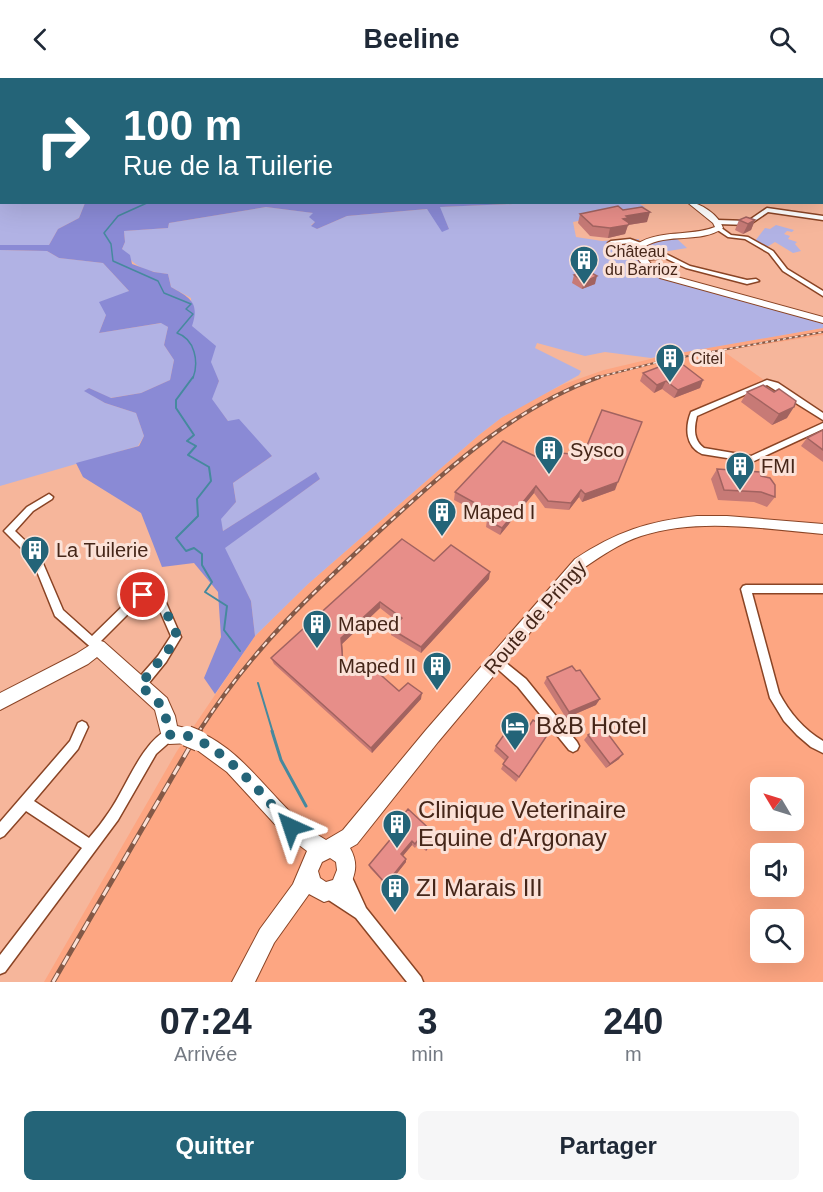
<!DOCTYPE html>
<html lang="fr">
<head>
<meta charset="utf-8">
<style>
	:root { --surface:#fff; --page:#f6f6f7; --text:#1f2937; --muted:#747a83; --accent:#246478 }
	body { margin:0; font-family:Arial,sans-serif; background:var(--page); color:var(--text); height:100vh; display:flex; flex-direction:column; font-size:22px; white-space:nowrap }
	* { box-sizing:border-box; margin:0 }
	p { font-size:20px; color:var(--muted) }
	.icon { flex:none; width:33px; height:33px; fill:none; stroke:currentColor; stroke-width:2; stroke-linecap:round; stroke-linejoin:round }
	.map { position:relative; height:904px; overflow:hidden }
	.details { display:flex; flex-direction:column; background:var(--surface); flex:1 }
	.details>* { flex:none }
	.hud { position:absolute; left:0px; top:0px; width:824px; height:126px; box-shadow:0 6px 24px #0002; background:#246478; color:#fff; overflow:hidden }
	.needle { width:39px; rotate:308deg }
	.buttons { position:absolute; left:750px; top:699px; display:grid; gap:12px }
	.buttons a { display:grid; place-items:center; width:54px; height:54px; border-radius:9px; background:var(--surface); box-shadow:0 6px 24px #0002; font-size:30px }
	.pin { position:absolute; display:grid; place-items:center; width:51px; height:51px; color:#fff; margin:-26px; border:3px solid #fff; border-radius:50%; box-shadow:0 2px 6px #0007 }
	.me { position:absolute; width:66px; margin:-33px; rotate:318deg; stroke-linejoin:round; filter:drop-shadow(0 0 4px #0008) }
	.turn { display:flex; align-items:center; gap:21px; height:126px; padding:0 24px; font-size:27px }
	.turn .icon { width:78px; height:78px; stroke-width:2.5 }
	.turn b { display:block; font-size:42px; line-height:51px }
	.eta { display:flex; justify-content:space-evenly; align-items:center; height:102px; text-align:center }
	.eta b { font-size:36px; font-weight:800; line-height:42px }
	.cta { display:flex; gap:12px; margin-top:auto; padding:12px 24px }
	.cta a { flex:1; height:69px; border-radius:9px; background:var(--accent); color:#fff; font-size:24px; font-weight:800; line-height:69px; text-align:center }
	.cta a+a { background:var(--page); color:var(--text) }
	header { display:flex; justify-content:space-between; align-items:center; height:78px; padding:0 24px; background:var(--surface); font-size:27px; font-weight:800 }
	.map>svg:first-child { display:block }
	.built { fill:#fda682; fill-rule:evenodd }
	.green { fill:#b1b2e4 }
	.forest { fill:#8a8ad5 }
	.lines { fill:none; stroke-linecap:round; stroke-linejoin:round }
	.stream-far2 { stroke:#46899e; stroke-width:1.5 }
	.stream-far1 { stroke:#46899e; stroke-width:2 }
	.stream { stroke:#46899e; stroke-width:3 }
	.street-casing { stroke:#8a4425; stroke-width:3 }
	.secondary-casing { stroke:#8a4425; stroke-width:2 }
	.street { fill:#fff; fill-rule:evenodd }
	.secondary { fill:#fff; fill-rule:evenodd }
	.rail-far2-casing { stroke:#845947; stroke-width:2 }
	.rail-far1-casing { stroke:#845947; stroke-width:4.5 }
	.rail-casing { stroke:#845947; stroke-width:5 }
	.rail-far2 { stroke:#fbe1d7; stroke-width:1.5; stroke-dasharray:3; stroke-linecap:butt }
	.rail-far1 { stroke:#fbe1d7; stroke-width:2; stroke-dasharray:6; stroke-linecap:butt }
	.rail { stroke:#fbe1d7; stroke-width:3; stroke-dasharray:10; stroke-linecap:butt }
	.secondary-bridge-casing { stroke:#8a4425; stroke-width:22; stroke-linecap:butt }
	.secondary-bridge { stroke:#fff; stroke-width:20 }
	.wall { fill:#c77a76 }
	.shaded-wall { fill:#a26360 }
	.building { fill:#e78e89; stroke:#a26360; stroke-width:1.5 }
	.route { stroke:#246478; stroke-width:10; stroke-dasharray:0 18 }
	.labels { text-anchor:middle; stroke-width:6; stroke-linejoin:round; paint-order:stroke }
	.far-poi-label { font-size:16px; fill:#452619; stroke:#fbe1d7; text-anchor:start }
	.poi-label { font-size:20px; fill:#452619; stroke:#fbe1d7; text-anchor:start }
	.street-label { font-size:20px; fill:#452619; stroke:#fbe1d7 }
	.near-poi-label { font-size:24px; fill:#452619; stroke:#fbe1d7; text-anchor:start }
</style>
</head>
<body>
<header><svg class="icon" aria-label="back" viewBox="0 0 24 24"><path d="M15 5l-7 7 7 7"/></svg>Beeline<svg class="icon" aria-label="search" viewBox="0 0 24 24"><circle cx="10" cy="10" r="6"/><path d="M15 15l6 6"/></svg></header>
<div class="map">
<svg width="823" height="904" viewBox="0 0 823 904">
	<rect width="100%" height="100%" fill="#f6b69b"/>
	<path class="built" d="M823,250V257L723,273L823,344V904H44L177,673L255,558L308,506L479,357L501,340L534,321L564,306L604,292L680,274ZM760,710H794V742H760ZM760,776H794V808H760ZM760,842H794V874H760Z"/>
	<path class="green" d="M0,51L2,124L85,125L79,140L58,151L49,167H0Z
		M512,124L638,125L645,129L573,144L576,159L602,163L639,161L637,170L654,193L823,244V250L651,280L605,274L585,278L537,265L535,270L581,293L579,297L501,340L479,357L308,506L255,558L251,523L224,470L320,401L315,395L223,453L220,441L236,424L233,405L272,378L228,343L211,321L219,303L192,248L191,220L171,209L168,196C145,193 135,190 122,171L125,164L124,153L168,150L169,145L266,129L314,135L315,144L311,147L317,151L347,138L427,131L449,151L439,129L513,126Z
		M776,147L794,152L792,154L787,153L784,156L790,158L788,161L797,164L795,166L801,173L793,175L775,164L767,169L755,163L765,150L770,151Z
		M663,160L677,161L687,170L644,177V168Z
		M0,172L47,173L59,180L103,185L129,213L106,237L99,255L162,245L168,249L164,267L174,282L170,302L141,315L110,320L89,310L85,313L105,325L136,335L144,358L138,368L0,408Z"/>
	<path class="forest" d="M512,124L513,126L440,129L449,151L442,154L427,131L347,138L317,151L311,148L315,144L309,139L313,135L266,129L169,145L168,150L124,153L125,164L122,171L130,177L132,186L154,194L168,196L171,209C190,220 200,224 192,248L216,268L211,284L219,303L212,321L228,343L239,341L272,378L233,405L236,424L221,441L223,453L316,394L320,401L225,470L251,523L255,558L215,616L204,600L221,559L218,514L194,485L162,489L141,435L83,399L76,385L139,368L144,358L136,335L105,325L84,313L89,310L111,320L141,315L170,302L174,282L164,267L168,249L161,245L99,255L106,237L99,224L129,213L103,185L59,180L47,173L0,172V167H49L58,151L79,140L85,125Z"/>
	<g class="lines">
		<path class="stream-far2" d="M515,0L518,2
			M309,2L313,0
			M149,124L118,138L104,155L111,166L113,183L158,203L164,215L191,226L186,231L193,236L177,255C195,261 199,284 193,300"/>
		<path class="stream-far1" d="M193,299L176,322V330L194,357L187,363L196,368L188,377L209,389L211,403L197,421L198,438L176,460L186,473L194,470L202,476V487L212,504L205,514L227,528L224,552L240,573
			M258,605L273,655"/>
		<path class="stream" d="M272,653L281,682L306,728"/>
		<g class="street-casing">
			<path id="street" d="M463,0H467L468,2H464Z
				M754,0H758L759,2H755Z
				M799,0H803L798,2Z
				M822,52H823V54H822Z
				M822,92H823V95H822Z
				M767,130L823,138V142L768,134L749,147L717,146L714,144L717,142L748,143Z
				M716,149H720L731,157L748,159L773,173L787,191L823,213V218L783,193L769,175L745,161L728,159L716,151Z
				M630,161L644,166L641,168L630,165L611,167L608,165L611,163Z
				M666,176L690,188L747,202L756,201L759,203L747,206L686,190L665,180L641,182L638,180L641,178Z
				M767,302L778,305L823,335V342L767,307L697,338C694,350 693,362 704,370L751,378L823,345V351L752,384L702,376C685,368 685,349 691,334Z
				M49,416L53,419L52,421L33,433L15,453L39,476L63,532L92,558L136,515L139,514L164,520L181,559L166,584L144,611L140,612L136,611L135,607L136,603L158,578L171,558L157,526L141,523L100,564L103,569L102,572L98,574L94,572L55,538L32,481L4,453L27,429Z
				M746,507H823V515H752L779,615C789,634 804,652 823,663V675L811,669L797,657L784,643L770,620L741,511L743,508Z
				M496,578L500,580L526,601L577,664L579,668L577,672L573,674L569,672L518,609L492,586L491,583L492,580Z
				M82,643L86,645L88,649L78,671L34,723L89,760C96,752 103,743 109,734C126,710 142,663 169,651L173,653L175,657L173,661L156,676L118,742L5,894L0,896V877L82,770L26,733L4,758L0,760V744L70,663L78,645Z
				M345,793L350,795L366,830L421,899L423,904H407L356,840L324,819L322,814L324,809L329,807L346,817L338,800L340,795Z"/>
		</g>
		<g class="secondary-casing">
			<path id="secondary" d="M719,0H725V2H720Z
				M687,124C700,124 719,137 723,150C701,166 668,154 644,169C646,185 653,188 666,196L823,239V245L660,200L647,192L637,180V166C661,151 689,159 715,149L713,145Z
				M697,438H727L823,446V456C764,451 699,439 641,458C620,465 603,477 585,489L438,664L357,766L350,770C360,788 354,799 346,817L324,824L309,816L274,865L255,904H232L260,851L293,806L307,773L283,755L227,694L193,669L191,665L169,666L163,663L155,632L97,579L88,586L0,632V615L76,576L98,562L104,564L167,620L175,638L177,648L193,652L195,656L199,654C251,676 277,734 326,762L343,752L426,652L575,481C616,454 648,443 697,438ZM330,780L336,784L337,792L333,802L326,804L320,800L318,793L322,784Z"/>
		</g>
		<use href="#street" class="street"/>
		<use href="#secondary" class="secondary"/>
		<g class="rail-far2-casing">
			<path id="rail-far2" d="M595,300L666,282L823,254"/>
		</g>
		<g class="rail-far1-casing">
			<path id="rail-far1" d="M198,655C253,569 313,514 387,446C452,387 516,329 599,299"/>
		</g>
		<g class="rail-casing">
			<path id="rail" d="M53,904L199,653"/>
		</g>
		<use href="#rail-far2" class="rail-far2"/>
		<use href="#rail-far1" class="rail-far1"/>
		<use href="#rail" class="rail"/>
		<g class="secondary-bridge-casing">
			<path id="secondary-bridge" d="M187,658L199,663"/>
		</g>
		<use href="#secondary-bridge" class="secondary-bridge"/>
	</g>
	<path class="wall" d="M580,136L647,144L628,147L625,156L608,160L590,158L578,145Z
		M739,142H755L751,152L743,156L735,152Z
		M574,197L595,206L582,211L572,205Z
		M643,295L703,302L700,310L674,320L662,311L654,315L640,303Z
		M747,314L787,340L772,347L741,324Z
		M823,352V384L801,368L807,360Z
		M541,381L615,412L582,424L579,419L569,432L545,430L534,415L500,457L486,449L487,442L489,440L454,422L455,414Z
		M717,391L761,398L775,419L767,429L754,424L718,422L711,401Z
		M434,483L489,501L421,575L391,557V551L398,544L380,530L342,566L344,588L354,596L399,613L421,621L372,675L274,586L271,580Z
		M576,593L596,627L566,640L544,605L547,599Z
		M588,657L619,681L606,690L584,662Z
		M547,658L516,704L501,691L505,683L494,673L496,668L520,662Z
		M395,747L435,761L426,773L418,766L415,770L412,767L403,778L406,784L387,808L370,790L369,787L397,753L395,750Z"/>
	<path class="shaded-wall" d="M650,134L647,144L628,147L625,156L608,160L610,150L626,138Z
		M755,142L751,152L743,156L748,146Z
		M597,198L595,206L582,211L584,204Z
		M703,302L700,310L674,320L678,312Z
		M666,303L662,311L654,315L657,307Z
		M794,329L787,340L772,347L779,336Z
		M618,404L615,412L582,424L585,416Z
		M536,408L534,415L500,457L502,450Z
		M581,412L579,419L569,432L571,425Z
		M490,494L489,501L421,575V569Z
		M380,524V530L342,566L344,593L343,587L341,560Z
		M422,615L421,621L372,675L371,670Z
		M600,621L596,627L566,640L569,634Z
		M623,676L619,681L606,690L610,686Z
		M436,757L435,761L426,773V770Z
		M412,763V767L402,779L401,776Z
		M406,781V784L387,808L386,806Z"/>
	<path class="building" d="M618,128L623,132L642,129L650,134L626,138L628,140L623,141L629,145L628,147L610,150L593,148L580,136Z
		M746,139L755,142L748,146L739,142Z
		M586,192L597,198L584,204L574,197Z
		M677,282L703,302L678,312L666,303L657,307L643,295Z
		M763,307L774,314L779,311L796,323L794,329L779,336L747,314Z
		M602,332L642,344L618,404L585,416L581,412L571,425L548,423L536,408L502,450L487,442L493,435L455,414L503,363L541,381L549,374L583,377Z
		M823,352V372L807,360Z
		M717,391L760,394L761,398L770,400L775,407V419L761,414L724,412Z
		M402,461L434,483L451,467L490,494L421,569L391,551L402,540L380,524L341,560L343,587L354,596L366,584L399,613L408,605L422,615L371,670L271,580Z
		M572,588L576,593L580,592L600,621L569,634L547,599Z
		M533,642L550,653L519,699L503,686L508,679L496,668L506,654L520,662Z
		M602,648L623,676L610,686L588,657Z
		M408,731L436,757L426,770L418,762L415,766L412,763L401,776L406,781L386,806L369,787L399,751L395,747Z"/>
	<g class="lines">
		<path class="route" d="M143,517L161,523L176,555L169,571L140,607L164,630L169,657C209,648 267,722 291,749"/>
	</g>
	<defs>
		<g id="building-pin" transform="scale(1.5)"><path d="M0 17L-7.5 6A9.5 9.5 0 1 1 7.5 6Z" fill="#246478" stroke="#fbe1d7"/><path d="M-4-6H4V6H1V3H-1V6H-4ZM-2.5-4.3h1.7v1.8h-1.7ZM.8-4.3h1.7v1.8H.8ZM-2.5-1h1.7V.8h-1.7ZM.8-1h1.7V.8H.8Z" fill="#fff"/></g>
		<g id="hotel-pin" transform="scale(1.5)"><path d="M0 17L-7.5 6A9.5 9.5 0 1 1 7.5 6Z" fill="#246478" stroke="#fbe1d7"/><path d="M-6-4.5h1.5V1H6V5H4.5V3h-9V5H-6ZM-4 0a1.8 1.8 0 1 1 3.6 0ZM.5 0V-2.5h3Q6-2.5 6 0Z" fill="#fff"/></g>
	</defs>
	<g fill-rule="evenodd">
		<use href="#building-pin" x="584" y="182"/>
		<use href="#building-pin" x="670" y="280"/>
		<use href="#building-pin" x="549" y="372"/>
		<use href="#building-pin" x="740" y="388"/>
		<use href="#building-pin" x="442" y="434"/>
		<use href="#building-pin" x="35" y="472"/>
		<use href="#building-pin" x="317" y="546"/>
		<use href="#building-pin" x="437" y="588"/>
		<use href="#hotel-pin" x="515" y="648"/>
		<use href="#building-pin" x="397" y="746"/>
		<use href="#building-pin" x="395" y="810"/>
	</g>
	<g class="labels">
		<g class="far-poi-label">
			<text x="605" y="179">Château<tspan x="605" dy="18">du Barrioz</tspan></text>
			<text x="691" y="286">Citel</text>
		</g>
		<g class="poi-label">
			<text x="570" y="379">Sysco</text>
			<text x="761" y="395">FMI</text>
			<text x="463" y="441">Maped I</text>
			<text x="56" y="479">La Tuilerie</text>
			<text x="338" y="553">Maped</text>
			<text x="416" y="595" text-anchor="end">Maped II</text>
		</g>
		<g class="street-label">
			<text transform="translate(535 539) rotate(-49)" y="7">Route de Pringy</text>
		</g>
		<g class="near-poi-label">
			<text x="536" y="656">B&amp;B Hotel</text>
			<text x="418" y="740">Clinique Veterinaire<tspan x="418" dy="28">Equine d'Argonay</tspan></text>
			<text x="416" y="818">ZI Marais III</text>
		</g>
	</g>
</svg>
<div class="buttons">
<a><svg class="needle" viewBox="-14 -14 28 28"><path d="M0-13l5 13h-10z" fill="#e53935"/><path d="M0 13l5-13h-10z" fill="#747a83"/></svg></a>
<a><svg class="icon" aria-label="sound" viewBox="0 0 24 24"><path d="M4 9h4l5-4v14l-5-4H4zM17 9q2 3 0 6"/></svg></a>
<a><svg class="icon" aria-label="search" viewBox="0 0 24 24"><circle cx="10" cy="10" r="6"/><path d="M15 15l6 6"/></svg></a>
</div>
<div class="pin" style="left:143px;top:517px;background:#d93025"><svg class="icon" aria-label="arrive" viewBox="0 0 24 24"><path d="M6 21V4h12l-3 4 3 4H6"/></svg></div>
<svg class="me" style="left:291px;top:749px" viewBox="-20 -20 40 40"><path d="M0-17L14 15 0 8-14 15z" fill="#246478" stroke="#fff" stroke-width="4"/></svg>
<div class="hud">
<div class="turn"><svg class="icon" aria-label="right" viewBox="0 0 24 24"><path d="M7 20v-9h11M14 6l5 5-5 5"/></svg><div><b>100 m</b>Rue de la Tuilerie</div></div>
</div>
</div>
<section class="details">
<div class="eta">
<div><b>07:24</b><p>Arrivée</p></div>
<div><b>3</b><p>min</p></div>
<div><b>240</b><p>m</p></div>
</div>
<div class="cta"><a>Quitter</a><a>Partager</a></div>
</section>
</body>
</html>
